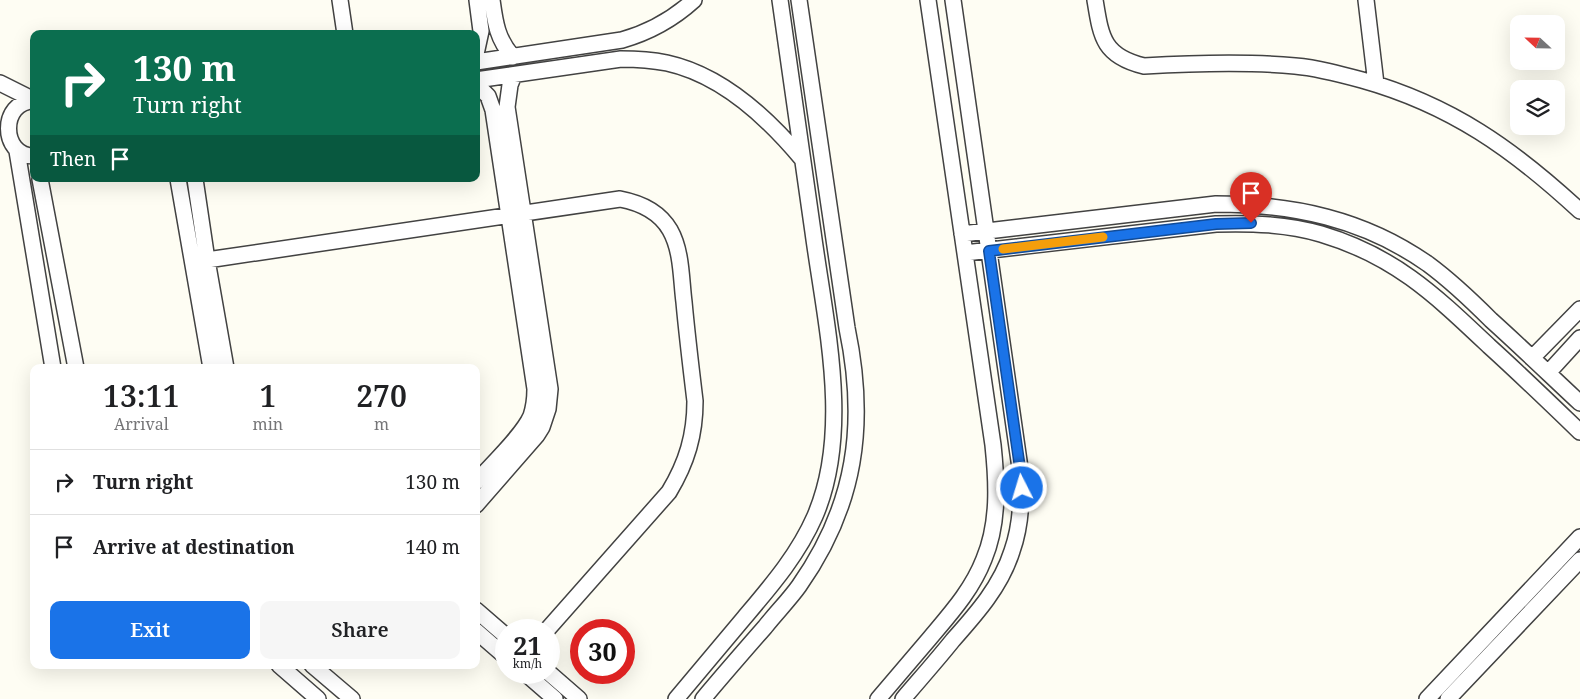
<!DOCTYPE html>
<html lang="en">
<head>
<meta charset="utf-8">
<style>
	:root { --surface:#fff; --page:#f6f6f6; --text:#202124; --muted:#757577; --line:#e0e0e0; --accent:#1a73e8 }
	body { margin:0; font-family:"Noto Serif",serif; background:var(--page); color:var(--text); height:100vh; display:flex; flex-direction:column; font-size:19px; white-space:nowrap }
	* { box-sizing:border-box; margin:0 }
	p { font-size:16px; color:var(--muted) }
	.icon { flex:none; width:28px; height:28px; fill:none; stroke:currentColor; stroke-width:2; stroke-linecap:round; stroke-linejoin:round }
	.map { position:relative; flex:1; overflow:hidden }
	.sheet { position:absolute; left:30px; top:364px; width:450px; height:305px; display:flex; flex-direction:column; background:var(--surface); border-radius:10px; box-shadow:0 5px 20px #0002 }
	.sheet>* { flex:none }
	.hud { position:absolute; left:30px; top:30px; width:450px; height:152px; border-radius:10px; box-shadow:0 5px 20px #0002; background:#0b6e4f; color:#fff; overflow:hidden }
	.needle { width:32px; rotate:292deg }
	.fabs { position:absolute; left:1510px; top:15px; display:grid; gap:10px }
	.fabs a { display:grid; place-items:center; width:55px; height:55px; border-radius:10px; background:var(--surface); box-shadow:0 5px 20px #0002; font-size:25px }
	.speed { position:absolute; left:495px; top:619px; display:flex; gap:10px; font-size:25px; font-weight:700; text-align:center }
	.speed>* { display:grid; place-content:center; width:65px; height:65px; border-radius:50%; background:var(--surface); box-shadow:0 5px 20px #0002; line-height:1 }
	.speed small { font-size:12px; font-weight:400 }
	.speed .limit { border:8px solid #d22; background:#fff; color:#111 }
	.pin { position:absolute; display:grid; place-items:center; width:42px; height:42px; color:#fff; margin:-51px -21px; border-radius:50% 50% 50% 0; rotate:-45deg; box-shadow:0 0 5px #0007 }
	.pin .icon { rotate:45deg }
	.me { position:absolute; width:55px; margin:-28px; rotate:355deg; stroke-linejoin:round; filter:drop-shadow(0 0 4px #0008) }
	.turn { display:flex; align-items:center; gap:18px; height:105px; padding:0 20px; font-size:22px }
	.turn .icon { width:65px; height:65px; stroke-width:2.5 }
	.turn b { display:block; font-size:35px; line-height:42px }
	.then { display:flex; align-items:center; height:48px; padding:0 20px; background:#0003; gap:10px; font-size:19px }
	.eta { display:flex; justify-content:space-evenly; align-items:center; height:85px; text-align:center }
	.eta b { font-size:30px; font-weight:600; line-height:35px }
	.primary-button { display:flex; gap:10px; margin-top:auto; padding:10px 20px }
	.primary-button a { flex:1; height:58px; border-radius:10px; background:var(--accent); color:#fff; font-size:20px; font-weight:600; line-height:58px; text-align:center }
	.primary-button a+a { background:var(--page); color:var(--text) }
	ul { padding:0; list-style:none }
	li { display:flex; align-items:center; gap:15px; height:65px; padding:0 20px; border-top:1px solid var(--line) }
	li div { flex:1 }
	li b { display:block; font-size:19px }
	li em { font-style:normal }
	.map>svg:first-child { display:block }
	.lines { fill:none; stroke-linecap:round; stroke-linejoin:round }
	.street-casing { stroke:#424242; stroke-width:18 }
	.street { stroke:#fff; stroke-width:15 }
	.route-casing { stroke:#114b97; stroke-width:12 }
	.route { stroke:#1a73e8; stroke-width:9 }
	.slow { stroke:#f59e0b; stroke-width:9 }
</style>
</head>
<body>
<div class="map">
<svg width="1580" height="699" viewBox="0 0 1580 699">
	<rect width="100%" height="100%" fill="#fefdf3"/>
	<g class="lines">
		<g class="street-casing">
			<path id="street" d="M340,0L345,34
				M492,0C495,22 497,39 513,57
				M1095,0C1101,37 1103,56 1144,66C1194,63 1245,61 1295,66C1318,68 1340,74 1362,80C1451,105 1513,149 1580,211
				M1366,0L1376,84
				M476,54L481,31L477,0
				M476,62L622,40C650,32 672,20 694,0
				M476,80L621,59C637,59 652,60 667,63C722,75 767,117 802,159
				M0,83L34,100
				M476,84L488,96L493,110L535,389C535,399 534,407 531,416C523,435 491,465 476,482
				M34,101C0,101 0,156 34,156
				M17,151L53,368
				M40,179L76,368
				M178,179L211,368
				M195,179L207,260L226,368
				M962,234L1216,204C1293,204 1364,219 1428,264C1451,281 1471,300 1491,320C1521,347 1550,375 1580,403
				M965,253L1216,224C1252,223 1287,224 1321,234C1395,256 1435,295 1489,346C1520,374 1550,403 1580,432
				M207,260L620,199C641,203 659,211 670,230C682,251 681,279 684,302C687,335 691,368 695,401C695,435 687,462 669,492L547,630
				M1532,358L1580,309
				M1548,373L1580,338
				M476,505L537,435L542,427L548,409L550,389L507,107L510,85L514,75
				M476,610L506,636
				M476,631L506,657
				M279,665L318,699
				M312,665L352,699
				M524,672L555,699
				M548,672L579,699
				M676,699C699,672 721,645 744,618C771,586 798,555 815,516C852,430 825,322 813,232C802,155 791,77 780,0
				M703,699C723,675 744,651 765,627C776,613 789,600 799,586C856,505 867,424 847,328L799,0
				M878,699C895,679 913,658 930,638C951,613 972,590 984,559C999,523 997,483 993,445L928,0
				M903,699C920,679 937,660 953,640C977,613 1001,586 1012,551C1021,526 1022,501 1021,475L953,0
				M1427,699L1580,537
				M1448,699L1580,560"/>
		</g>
		<use href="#street" class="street"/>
	</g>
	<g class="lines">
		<g class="route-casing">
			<path id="route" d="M1022,488L1021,475L989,251L1216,224L1251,223"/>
		</g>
		<use href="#route" class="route"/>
		<path class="slow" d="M1003,249L1103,237"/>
	</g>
</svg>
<div class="fabs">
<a><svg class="needle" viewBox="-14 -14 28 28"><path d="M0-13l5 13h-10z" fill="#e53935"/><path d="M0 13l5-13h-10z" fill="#757577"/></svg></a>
<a><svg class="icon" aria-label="layers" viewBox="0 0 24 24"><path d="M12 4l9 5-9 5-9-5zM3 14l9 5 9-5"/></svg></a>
</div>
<div class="speed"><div>21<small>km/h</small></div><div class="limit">30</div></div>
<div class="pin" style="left:1251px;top:223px;background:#d93025"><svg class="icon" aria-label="arrive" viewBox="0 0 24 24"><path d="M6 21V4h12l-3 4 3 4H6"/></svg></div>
<svg class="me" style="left:1022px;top:488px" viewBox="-20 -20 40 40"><circle r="17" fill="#1a73e8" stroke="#fff" stroke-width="3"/><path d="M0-11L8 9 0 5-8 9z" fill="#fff"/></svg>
<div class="hud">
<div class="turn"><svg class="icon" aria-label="right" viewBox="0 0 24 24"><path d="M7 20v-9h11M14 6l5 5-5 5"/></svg><div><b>130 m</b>Turn right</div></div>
<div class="then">Then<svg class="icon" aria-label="arrive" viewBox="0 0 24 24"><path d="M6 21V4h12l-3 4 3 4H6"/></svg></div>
</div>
<section class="sheet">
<div class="eta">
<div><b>13:11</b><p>Arrival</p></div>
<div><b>1</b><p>min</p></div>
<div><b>270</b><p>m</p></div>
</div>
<ul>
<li><svg class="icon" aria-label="right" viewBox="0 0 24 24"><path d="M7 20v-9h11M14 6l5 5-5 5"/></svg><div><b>Turn right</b></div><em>130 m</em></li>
<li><svg class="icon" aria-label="arrive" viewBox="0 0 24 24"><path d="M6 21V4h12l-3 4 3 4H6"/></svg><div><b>Arrive at destination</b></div><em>140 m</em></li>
</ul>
<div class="primary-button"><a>Exit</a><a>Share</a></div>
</section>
</div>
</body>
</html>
